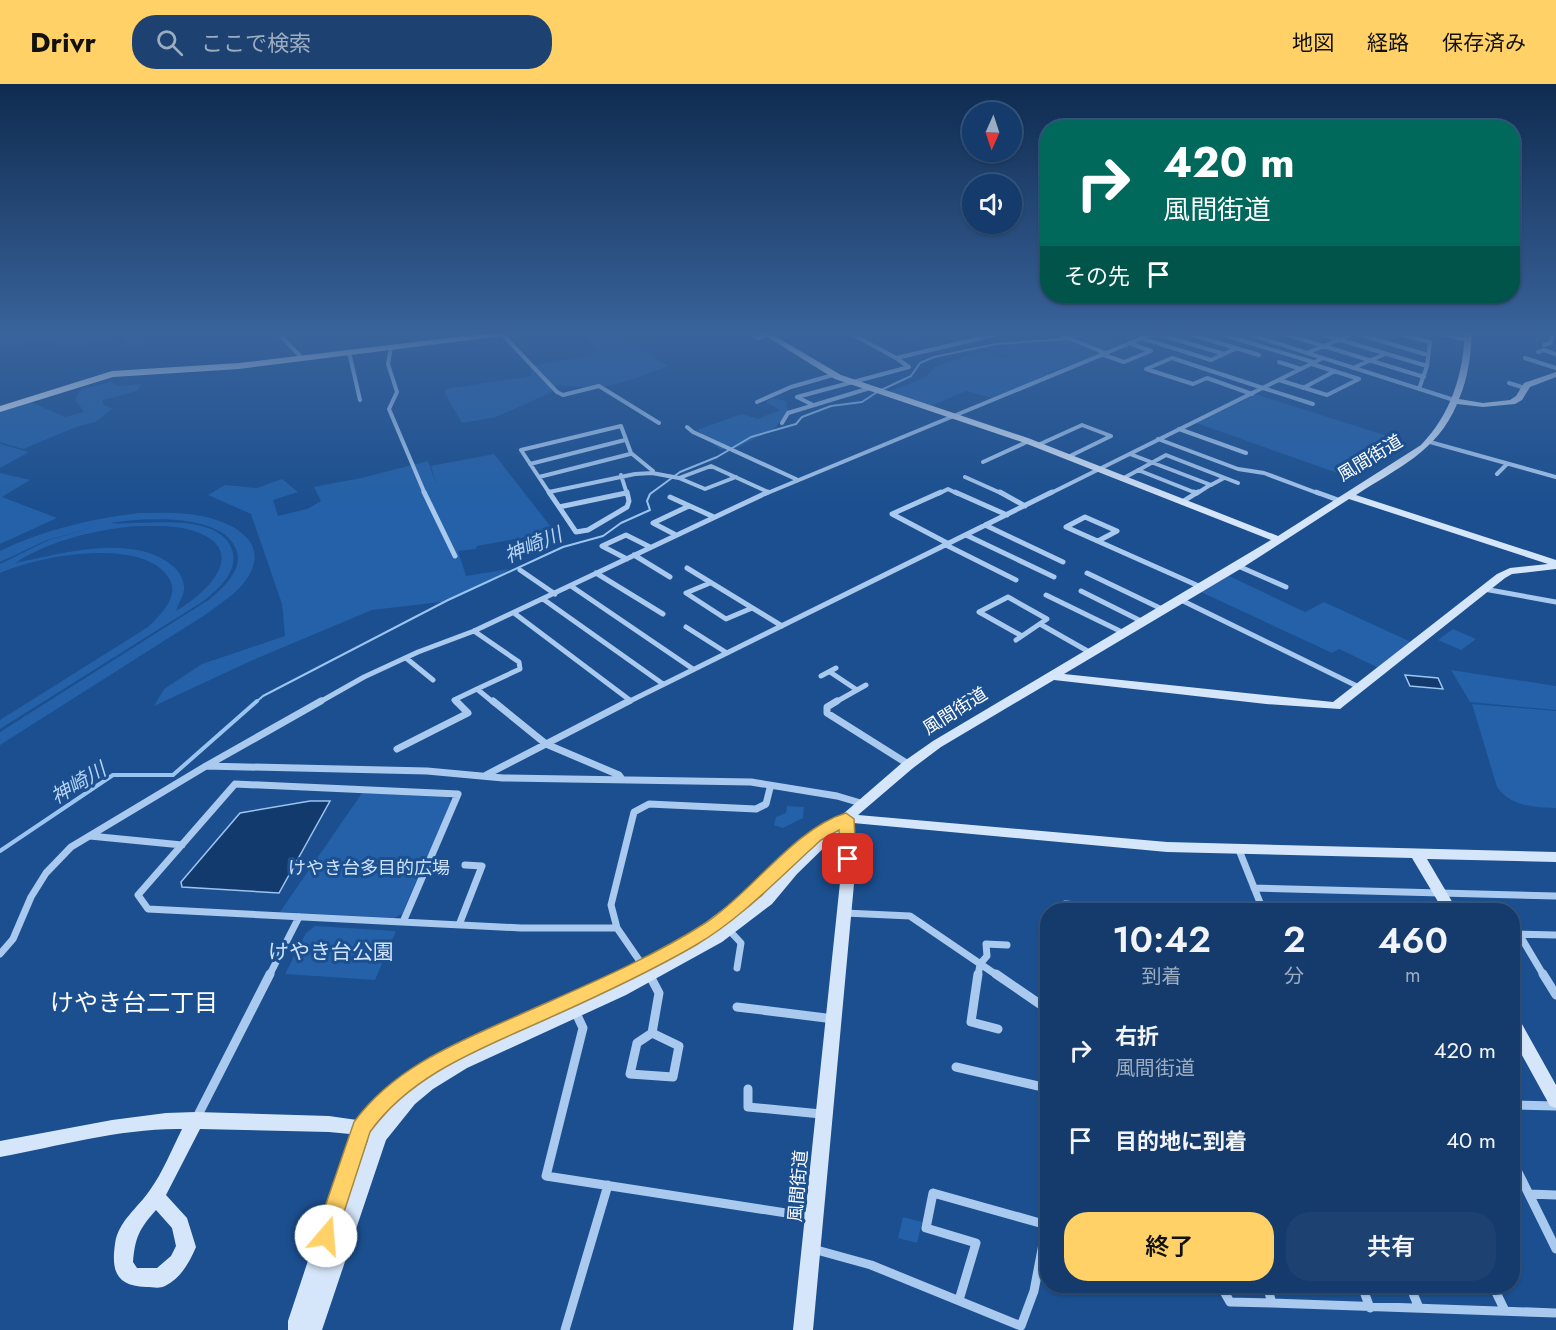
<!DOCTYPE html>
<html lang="ja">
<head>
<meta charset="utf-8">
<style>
	:root { --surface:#143b6b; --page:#1d4271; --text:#f1f3f6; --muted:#9dadc1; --line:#33557e; --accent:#ffd166 }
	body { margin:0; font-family:Jost,"Noto Sans JP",sans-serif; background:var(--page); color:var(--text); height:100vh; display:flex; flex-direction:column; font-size:22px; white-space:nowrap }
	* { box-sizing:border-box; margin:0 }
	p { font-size:20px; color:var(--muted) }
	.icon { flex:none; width:33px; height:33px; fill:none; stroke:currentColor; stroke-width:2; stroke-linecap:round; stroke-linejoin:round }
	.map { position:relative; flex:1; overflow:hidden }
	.details { position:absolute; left:1040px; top:819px; width:480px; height:390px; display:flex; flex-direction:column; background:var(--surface); border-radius:24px; box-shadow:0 2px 4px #0004,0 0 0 2px var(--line) }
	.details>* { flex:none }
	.top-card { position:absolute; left:1040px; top:36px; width:480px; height:183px; border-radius:24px; box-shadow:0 2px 4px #0004,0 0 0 2px var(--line); background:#00695c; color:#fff; overflow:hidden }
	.needle { width:39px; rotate:183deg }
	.controls { position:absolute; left:962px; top:18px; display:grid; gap:12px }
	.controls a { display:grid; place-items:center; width:60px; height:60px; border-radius:50%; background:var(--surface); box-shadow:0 2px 4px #0004,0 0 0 2px var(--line); font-size:30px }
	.pin { position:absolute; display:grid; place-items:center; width:51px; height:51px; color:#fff; margin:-26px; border-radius:12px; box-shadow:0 3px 9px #0006 }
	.me { position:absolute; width:66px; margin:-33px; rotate:18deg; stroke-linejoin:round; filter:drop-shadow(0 0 4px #0008) }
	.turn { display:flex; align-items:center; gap:21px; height:126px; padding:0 24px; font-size:27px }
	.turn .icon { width:78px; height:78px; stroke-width:2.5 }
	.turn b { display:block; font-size:42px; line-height:51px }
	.then { display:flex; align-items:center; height:57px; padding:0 24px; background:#0003; gap:12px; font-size:22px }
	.eta { display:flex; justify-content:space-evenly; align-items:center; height:102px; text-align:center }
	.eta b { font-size:36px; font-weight:600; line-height:42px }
	.button { display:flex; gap:12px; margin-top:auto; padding:12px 24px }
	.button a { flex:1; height:69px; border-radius:24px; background:var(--accent); color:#111; font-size:24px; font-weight:600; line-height:69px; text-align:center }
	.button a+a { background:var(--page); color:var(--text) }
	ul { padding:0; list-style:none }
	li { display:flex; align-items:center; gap:18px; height:90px; padding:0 24px }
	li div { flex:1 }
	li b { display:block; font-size:22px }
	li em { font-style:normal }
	header { display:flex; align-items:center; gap:36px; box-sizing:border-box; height:84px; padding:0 30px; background:var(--accent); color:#111 }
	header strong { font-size:28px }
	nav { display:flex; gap:33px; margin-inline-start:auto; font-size:21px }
	.search { width:420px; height:54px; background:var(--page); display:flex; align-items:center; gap:15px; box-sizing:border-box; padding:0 21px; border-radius:24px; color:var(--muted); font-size:22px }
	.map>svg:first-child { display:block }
	.green { fill:#2461a8; fill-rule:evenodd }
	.water { fill:#123a6d; stroke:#9cc4f0; stroke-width:1.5 }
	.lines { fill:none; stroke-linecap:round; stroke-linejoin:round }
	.stream-far1 { stroke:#9cc4f0; stroke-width:2 }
	.stream { stroke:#9cc4f0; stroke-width:4 }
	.street-far3 { stroke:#a9c9ee; stroke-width:4 }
	.street-far2 { stroke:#a9c9ee; stroke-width:5 }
	.street-far1 { stroke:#a9c9ee; stroke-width:7 }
	.street { stroke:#a9c9ee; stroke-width:9 }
	.secondary { fill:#d6e6fa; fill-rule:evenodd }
	.primary { fill:#f0f6ff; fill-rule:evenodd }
	.route { fill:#ffd166; stroke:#a68842; stroke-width:1.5 }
	.labels { text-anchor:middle; stroke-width:6; stroke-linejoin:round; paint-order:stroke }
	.street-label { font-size:18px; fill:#fff; stroke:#1b4f8f }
	.park-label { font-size:18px; fill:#cfe3fa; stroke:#1b4f8f }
	.water-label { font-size:20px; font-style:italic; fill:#b5d3f5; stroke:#1b4f8f }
	.near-park-label { font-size:21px; fill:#cfe3fa; stroke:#1b4f8f }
	.near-neighbourhood-label { font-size:24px; fill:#fff; stroke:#1b4f8f }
</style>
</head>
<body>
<header>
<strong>Drivr</strong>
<div class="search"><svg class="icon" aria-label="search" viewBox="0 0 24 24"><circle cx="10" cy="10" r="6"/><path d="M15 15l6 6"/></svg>ここで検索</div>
<nav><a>地図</a><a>経路</a><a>保存済み</a></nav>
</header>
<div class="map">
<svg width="1556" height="1246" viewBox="0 0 1556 1246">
	<rect width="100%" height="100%" fill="#1b4f8f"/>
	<path class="green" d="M0,248H148L146,259L137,265L128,264L124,253L115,252L70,264L38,254L0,266Z
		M608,248H611L668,282C644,291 621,301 596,303C581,304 563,300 550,302L552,308L496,333L462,339L445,310L446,305L532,292L530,282L590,272L595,264L585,253Z
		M1098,250L1125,259L1101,267L1073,255Z
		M1069,255L1099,270L1048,289V291L992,314L966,307L931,322L888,308L924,294L935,283L977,268L992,269L1019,278L981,263Z
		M112,298L117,302L142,300L137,307L103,316V320L112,325L95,338L76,343L23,365L0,358V327L29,317L65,333L84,328L75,315L81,305Z
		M1255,310L1403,357L1346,392L1196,339Z
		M772,314L787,317L786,323L789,326L774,345L738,363L721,366L697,346L742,330L758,335L780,326L766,318Z
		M0,360L29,368L0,384Z
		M494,370L551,443L532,452L477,462L476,465L458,467L466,492L509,485L491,498L449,517L372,526L253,576L154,622L164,605L202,580L285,552L282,520L251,430L208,411L225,401L257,404L282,395L298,408L273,416L278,432L307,425L321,417L314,403L361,394L428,377L437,402L431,382Z
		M0,389L30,396L2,413L57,434L0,460Z
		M138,429C154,429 172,428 188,430C221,433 276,453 246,496C236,510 221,519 208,529L0,661V648L210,515C224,503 244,485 236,465C221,428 141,434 110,439C138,442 223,425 233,469C237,490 217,506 202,518L0,645V636L148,543C159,532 179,514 170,496C146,451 37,472 0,489V480L49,456L98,442L47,456L0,478V467C43,446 90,435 138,429ZM136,442C153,442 171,441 187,445C252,462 212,506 176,527C178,520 183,513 184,506C185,497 179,487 173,482C133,448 59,470 15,479C51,456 94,446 136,442Z
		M1229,492L1305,528L1324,518L1411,558L1379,584L1339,565L1332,569L1201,508Z
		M1453,545L1476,555L1461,566L1438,556Z
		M1451,586L1556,602V626L1470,618Z
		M1472,620L1556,627V724C1534,723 1511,723 1497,703Z
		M362,709L448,713L451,717L402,830L394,834L280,828Z
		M787,722L804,723L803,734L783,744L774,741L776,733L786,729Z
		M315,842L396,847L375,896L285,890L306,849Z
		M903,1133L922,1138L917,1159L898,1154Z"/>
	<path class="water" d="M1405,591L1438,594L1443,605L1410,602Z
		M310,717H330L279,809L182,803L181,798L240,729Z"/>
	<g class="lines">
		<path class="stream-far1" d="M255,619L263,612L448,516L563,463L603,452L621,439L650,426L647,417L650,410L680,388L717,373L751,353L796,340L802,333L831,322L862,318L877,308L911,292L920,279L934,273L996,260L1067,255L1095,248"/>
		<path class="stream" d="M0,767L113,691H173L257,617"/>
		<path class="street-far3" d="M277,248L302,274
			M749,248L758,254L769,251
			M848,248L896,274
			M970,248L982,254
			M1054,248L1105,269
			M1183,248L1259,271
			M1214,248L1313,278
			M1242,248L1454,316
			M1278,248L1424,293
			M1314,248L1427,282
			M1351,248L1428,271
			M1392,248L1430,258L1427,282L1419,305
			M1430,248L1468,256
			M1515,248L1524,250
			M1155,249L1224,270
			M502,250L557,308L563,311L599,302L659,339
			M913,251L926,248
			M1141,254L1211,276L1237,264
			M1544,261L1550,259L1553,251
			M391,263L388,280L397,308L389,325L425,410
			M349,268L360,316
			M1538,268L1544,266L1556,270
			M1307,269L1355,249
			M1101,270L1124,278L1151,267L1129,259
			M1525,274L1556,284
			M1279,278L1301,285
			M1353,284L1385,270
			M1279,296L1327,311L1359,295L1312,280
			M1509,299L1525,304
			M1263,304L1313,320
			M1303,304L1335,287
			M1252,310L1207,294L1193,300L1146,285L1172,274L1263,304
			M757,318L791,303L833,291
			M813,321L797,313L909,283L896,274L1007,248
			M782,339L788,329L870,304
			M687,343L693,348L798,396
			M1179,345L1246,369
			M1158,355L1238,385L1264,389L1320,410
			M1430,358L1556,393
			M1038,361L1082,341L1111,352L1068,373
			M1130,370L1211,401L1224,394
			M983,378L1029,357
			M530,380L625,356
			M1138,386L1196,409
			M1497,390L1507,380
			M621,391L627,410
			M539,393L630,370
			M965,393L1003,410
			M679,394L705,405L736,393
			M1122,395L1166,371L1238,399
			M549,408L635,390L652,389L679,394L711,382L768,408
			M550,410L521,366L621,342L631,369L653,387L652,389
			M624,410L626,409
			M765,410L1157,248
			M938,410L948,405L958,410
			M1049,410L1323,274
			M1196,410L1210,401"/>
		<path class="street-far2" d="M424,408L455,472
			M549,408L576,448L588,446L627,423L629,417L627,408
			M941,408L892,430L949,460
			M955,408L1007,431
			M1000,408L1025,422
			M1194,408L1196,409
			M1316,408L1338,416
			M670,413L714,433
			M1182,418L1198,408
			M559,423L626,409
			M985,441L1063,478
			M676,451L653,439L689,422
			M966,451L1054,493
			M1098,457L1117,447L1085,433L1066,443L1201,503
			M946,461L1016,496
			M634,471L670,493
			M627,475L602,462L626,451L650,463
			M1238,482L1286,503
			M687,484L782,542
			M520,486L555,510
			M596,489L663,530
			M1087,489L1164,526
			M710,499L686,509L726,535L752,524
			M571,502L693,585
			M1484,505L1556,518
			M1081,507L1143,538
			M1046,511L1124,549
			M1008,513L1047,535L1022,552L979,528Z
			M543,515L663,600
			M1181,516L1359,603
			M514,529L631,617
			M1040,540L1091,569
			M686,543L727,569
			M474,547L519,578L520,585L477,605L494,619
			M1016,556L1022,552
			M406,574L433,596
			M830,588L857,606
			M821,592L836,584
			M318,619L364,593L418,568L474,547L768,408
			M457,619L454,616L477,605
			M626,619L1052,408
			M834,619L866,601"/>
		<path class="street-far1" d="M493,617L546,660L619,691L622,695
			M837,617L827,623V629L908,680
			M397,665L468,629L456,617
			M206,682L427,687L503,694L751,698L837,712L864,720
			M486,691L629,617
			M90,752L182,761
			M1239,766L1263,826
			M1254,804L1556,812
			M1060,826L1065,820L1146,826
			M845,829L910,832L998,892
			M403,838L458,710L235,700L138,811L148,825L521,844H617
			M459,841L482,782L465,781
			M729,846L741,859L737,884
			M1512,850L1556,851
			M1519,850L1544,892
			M0,870L13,855L31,813L46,789L71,763L206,682L321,617
			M269,892L299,833
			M650,892L617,844L611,821L634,728L649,720L756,725L766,720L770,704
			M978,892L980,880L987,872L986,860L1007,861"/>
		<path class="street" d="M649,890L659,909L652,949
			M978,890L971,938L998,945
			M996,890L1047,925
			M1543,890L1556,911
			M737,923L834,935
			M575,927L583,944L546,1092L812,1133
			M652,949L679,962L673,993L630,990L637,959Z
			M956,983L1047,1004
			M748,1005V1023L821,1030
			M1512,1021L1556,1022
			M197,1033L270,890
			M1512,1076L1556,1165
			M1529,1110L1556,1111
			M813,1165L871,1181L1021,1242L1034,1207L1047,1139
			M1221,1202L1230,1218L1272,1219
			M1267,1202L1272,1219L1556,1229
			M1362,1202L1370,1224
			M1410,1202L1419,1224
			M1493,1202L1505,1227
			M959,1216L976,1159L926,1144L933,1109L1047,1141
			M565,1246L608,1101"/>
		<path class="secondary" d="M759,248H768L841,291L1028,354L1278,452L1421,361C1451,330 1463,291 1465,248H1472C1471,271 1468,294 1459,315L1483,319L1510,316L1516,312L1524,299L1556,288V293L1530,303L1522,316L1515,320L1483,323L1457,320C1437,368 1397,384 1356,411L1556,476V485L1512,490L1505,494L1340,625L1266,620L1054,596L941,663L913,684L858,731L1167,758L1556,768V778L1427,775L1457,826H1443L1412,774L1167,768L853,739L855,789L813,1246H793L841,789L840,748L797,790L772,820L722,858L626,911L467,984L433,1005L415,1020L386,1056L322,1246H288V1237L350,1050L329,1048L200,1045L166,1111L187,1134L196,1163C189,1179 181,1194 165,1202C159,1205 153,1203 146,1203C117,1202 111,1188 115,1160C118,1137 138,1124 150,1106C163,1088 172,1065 182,1045C122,1044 59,1062 0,1073V1057L112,1036L166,1029L196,1028L329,1032L357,1036C404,980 464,957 529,929C575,908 621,888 665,864C720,834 764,790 811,749L820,744L828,743L903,678L933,657L1271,456L1022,358L835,295ZM1349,415L1548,480L1510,484L1497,490L1333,618L1064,590L1242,484ZM773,799L762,812L731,835ZM396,1018L375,1042H374ZM366,1055L368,1056L343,1128ZM156,1126L172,1144L176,1162L171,1172L157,1184H137L133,1178C135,1154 139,1145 156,1126Z
			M1512,931L1518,933L1556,1001V1024L1550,1022L1512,953Z"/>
		<path class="primary" d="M498,248H521L517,250L239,285L113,293L0,328V322L112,287L239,279Z"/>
	</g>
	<linearGradient id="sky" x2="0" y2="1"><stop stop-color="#0f2b4f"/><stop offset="0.59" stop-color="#39639b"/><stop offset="1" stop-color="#39639b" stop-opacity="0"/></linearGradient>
	<rect width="1556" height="422" fill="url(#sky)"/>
	<path class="route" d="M846,729L854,735L856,775L854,779H842L840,775L839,746L821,756C781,792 742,834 696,861C648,889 598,912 549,934C485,963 412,989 370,1048L334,1159L326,1162L318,1159L315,1152L354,1038C396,980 466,955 528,927C589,900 651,874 707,838C751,809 795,744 846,729Z"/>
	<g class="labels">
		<g class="street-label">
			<text transform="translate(1370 374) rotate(-31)" y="6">風間街道</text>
			<text transform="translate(955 627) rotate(-32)" y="6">風間街道</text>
			<text transform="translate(798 1102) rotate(-85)" y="6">風間街道</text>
		</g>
		<g class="park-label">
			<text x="369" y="790">けやき台多目的広場</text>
		</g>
		<g class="water-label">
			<text transform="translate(533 461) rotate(-23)" y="7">神崎川</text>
			<text transform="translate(78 699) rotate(-31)" y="7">神崎川</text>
		</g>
		<g class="near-park-label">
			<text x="331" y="875">けやき台公園</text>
		</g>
		<g class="near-neighbourhood-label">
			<text x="134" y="927">けやき台二丁目</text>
		</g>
	</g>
</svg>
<div class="controls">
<a><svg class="needle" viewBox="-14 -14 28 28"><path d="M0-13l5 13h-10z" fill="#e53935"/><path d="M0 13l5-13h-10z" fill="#9dadc1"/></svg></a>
<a><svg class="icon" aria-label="sound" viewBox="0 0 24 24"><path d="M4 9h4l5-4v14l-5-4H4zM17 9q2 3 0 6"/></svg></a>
</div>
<div class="pin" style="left:848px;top:775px;background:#d93025"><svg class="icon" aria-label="arrive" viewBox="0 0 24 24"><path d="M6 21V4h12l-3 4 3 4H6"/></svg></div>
<svg class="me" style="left:326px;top:1152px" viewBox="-20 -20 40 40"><circle r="19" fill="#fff"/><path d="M0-13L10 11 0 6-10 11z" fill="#ffd166"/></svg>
<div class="top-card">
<div class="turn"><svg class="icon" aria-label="right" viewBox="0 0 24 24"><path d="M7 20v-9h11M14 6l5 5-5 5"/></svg><div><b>420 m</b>風間街道</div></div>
<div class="then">その先<svg class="icon" aria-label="arrive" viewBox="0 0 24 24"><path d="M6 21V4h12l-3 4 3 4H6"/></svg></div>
</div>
<section class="details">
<div class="eta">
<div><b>10:42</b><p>到着</p></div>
<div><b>2</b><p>分</p></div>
<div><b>460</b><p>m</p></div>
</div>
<ul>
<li><svg class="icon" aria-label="right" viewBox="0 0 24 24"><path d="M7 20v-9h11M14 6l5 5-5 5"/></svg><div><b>右折</b><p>風間街道</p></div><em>420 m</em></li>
<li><svg class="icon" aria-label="arrive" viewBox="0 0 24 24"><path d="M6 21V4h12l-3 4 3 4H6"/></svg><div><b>目的地に到着</b></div><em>40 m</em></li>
</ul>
<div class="button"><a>終了</a><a>共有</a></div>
</section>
</div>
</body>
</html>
